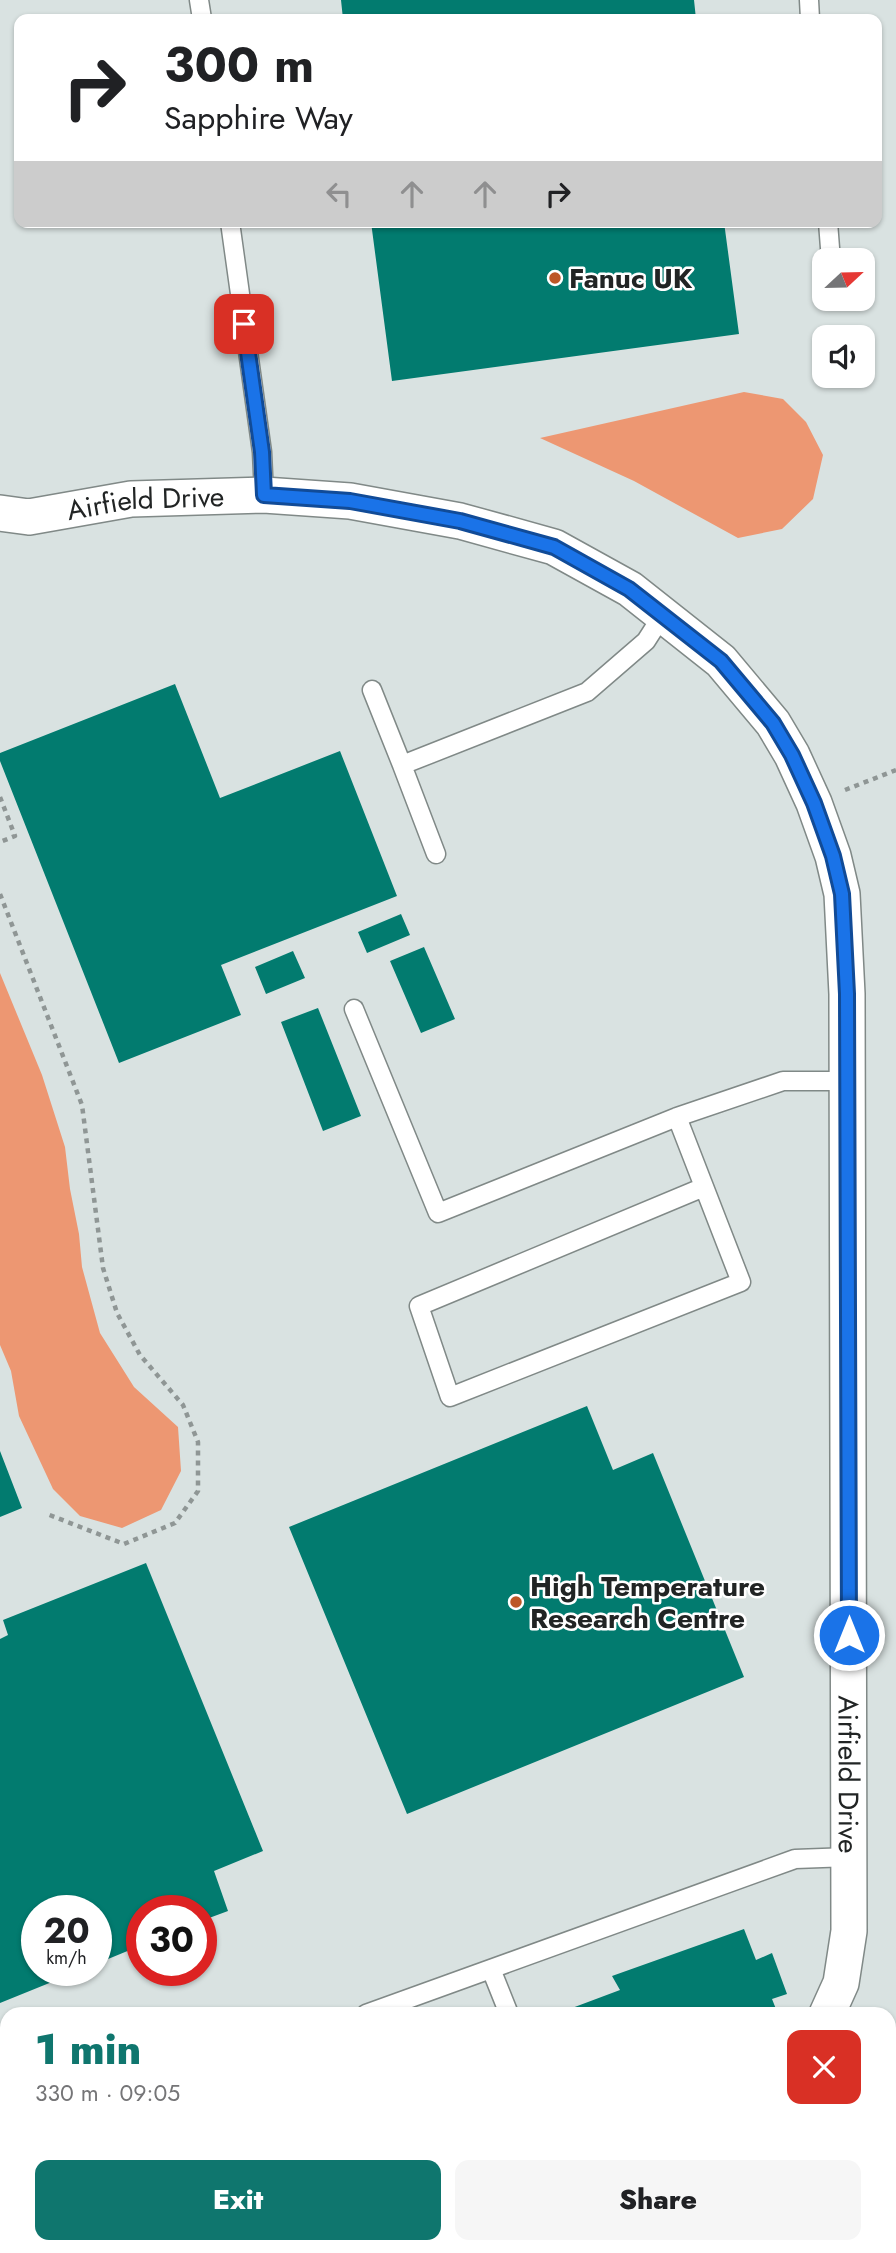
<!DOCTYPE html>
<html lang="en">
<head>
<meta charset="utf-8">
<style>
	:root { --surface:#fff; --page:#f6f6f6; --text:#202124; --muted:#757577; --accent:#0f766e }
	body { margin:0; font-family:Jost,sans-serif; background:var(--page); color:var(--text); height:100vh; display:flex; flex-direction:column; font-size:26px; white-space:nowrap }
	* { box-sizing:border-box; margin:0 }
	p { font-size:23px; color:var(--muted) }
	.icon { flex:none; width:38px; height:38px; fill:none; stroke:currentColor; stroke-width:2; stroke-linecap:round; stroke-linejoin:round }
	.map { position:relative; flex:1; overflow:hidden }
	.side { position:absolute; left:0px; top:2007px; width:896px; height:247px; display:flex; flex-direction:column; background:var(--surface); border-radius:21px 21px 0 0; box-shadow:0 2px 5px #0004 }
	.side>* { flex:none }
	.banner { position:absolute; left:14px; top:14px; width:868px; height:214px; border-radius:14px; box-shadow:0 2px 5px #0004; background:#fff; color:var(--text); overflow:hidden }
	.needle { width:46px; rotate:68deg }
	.tools { position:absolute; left:812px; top:248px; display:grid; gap:14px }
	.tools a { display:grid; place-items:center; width:63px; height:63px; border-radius:14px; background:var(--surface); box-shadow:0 2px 5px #0004; font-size:35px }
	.speed { position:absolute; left:21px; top:1895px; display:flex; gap:14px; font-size:35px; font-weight:700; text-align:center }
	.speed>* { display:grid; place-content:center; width:91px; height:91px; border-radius:50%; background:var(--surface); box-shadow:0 2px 5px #0004; line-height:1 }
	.speed small { font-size:18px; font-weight:400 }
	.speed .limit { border:10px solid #d22; background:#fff; color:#111 }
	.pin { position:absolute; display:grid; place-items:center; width:60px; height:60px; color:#fff; margin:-30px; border-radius:14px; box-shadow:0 4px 10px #0006 }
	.me { position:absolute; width:77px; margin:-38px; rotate:0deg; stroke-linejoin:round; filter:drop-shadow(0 0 5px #0008) }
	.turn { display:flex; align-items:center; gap:24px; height:147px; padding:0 35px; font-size:32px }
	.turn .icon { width:91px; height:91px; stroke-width:2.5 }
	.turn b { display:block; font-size:49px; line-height:60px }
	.lanes { display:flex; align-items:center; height:66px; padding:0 35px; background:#0003; justify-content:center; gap:35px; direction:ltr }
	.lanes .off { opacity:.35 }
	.round { display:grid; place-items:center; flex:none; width:74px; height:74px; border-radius:14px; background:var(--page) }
	.head { display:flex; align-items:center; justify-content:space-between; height:119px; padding:0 35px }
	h1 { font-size:42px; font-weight:800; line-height:52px; color:var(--accent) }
	.button { display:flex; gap:14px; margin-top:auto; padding:14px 35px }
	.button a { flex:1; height:80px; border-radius:14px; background:var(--accent); color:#fff; font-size:28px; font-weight:800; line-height:80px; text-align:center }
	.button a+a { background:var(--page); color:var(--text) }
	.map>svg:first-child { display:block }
	.water { fill:#ed9772 }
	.building { fill:#027b6f }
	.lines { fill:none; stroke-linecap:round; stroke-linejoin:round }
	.lane-casing { stroke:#808987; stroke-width:21 }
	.street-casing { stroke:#808987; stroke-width:38 }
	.path { stroke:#8f9695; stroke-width:4.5; stroke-dasharray:5 5; stroke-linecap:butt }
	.lane { stroke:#fff; stroke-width:18 }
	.street { stroke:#fff; stroke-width:35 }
	.route-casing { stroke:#114b97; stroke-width:18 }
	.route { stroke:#1a73e8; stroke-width:12 }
	.poi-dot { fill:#bc5726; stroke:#fff; stroke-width:2.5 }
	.labels { text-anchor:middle; stroke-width:5; stroke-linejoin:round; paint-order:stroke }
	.poi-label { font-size:28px; font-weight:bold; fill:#212424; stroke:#fff; text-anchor:start }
	.street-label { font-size:28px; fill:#212424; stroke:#fff }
</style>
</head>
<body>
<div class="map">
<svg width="896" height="2253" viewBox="0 0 896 2253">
	<rect width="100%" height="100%" fill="#d9e2e1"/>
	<path class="water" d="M744,392L783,399L806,422L823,455L813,499L782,529L738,538L634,481L540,438Z
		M0,973L42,1075L65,1147L70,1189L79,1234L82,1267L100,1333L134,1387L178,1427L181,1471L161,1510L122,1528L80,1516L53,1489L19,1416L11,1371L0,1345Z"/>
	<path class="building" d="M341,0H694L696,19H343Z
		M371,222H724L739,334L392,381Z
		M175,684L220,798L340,751L397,896L221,965L241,1015L119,1063L0,761V753Z
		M401,914L410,935L367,953L358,932Z
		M424,947L455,1019L421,1033L390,961Z
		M293,951L305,978L266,994L255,967Z
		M318,1008L361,1116L323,1131L281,1022Z
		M587,1406L613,1470L653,1453L744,1677L407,1814L289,1527Z
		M0,1451L22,1508L0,1517Z
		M146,1563L263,1851L214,1871L228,1911L201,1921V1911H142V1945L96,1964V1911H37V1970L79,1971L0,2003V1639L8,1635L3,1620Z
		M744,1929L756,1960L772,1953L787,1994L772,1999L778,2014H556L620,1990L612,1976Z"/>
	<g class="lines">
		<g class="lane-casing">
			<path id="lane" d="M199,0L202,19
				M809,0L810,19
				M230,222L262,452L264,495
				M828,222L831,261
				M372,690L402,765
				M436,854L402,765L587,692L646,641L662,616
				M354,1009L438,1213L677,1117L783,1081H847
				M677,1117L741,1282L450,1397L419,1306L704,1187
				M491,1969L509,2014
				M366,2014L795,1859L850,1857"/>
		</g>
		<g class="street-casing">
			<g id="street">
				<path id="s1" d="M0,513L29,517L131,499L264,495L350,501L460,521L554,547L630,589L721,661L773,723L792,755L814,803L833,856L842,894L847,994L849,1931L841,1983L827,2014"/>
				<path d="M640,2253L646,2247"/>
			</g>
		</g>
		<path class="path" d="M845,790L896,770
			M0,797L15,836L0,842
			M0,894L82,1105L103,1268L117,1313L140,1355L183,1405L198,1442V1491L175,1523L124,1544L47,1514"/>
		<use href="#lane" class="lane"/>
		<use href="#street" class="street"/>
	</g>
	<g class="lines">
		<g class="route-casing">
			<path id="route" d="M244,324L262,452L264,495L350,501L460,521L554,547L629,589L721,661L773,723L792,755L814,803L833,856L842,894L847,994L849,1635"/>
		</g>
		<use href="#route" class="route"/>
	</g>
	<g class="poi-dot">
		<circle cx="555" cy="278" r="7"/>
		<circle cx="516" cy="1602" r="7"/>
	</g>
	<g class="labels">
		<g class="poi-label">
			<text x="569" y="288">Fanuc UK</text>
			<text x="530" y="1596">High Temperature<tspan x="530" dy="32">Research Centre</tspan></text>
		</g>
		<g class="street-label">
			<text dy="10" stroke="none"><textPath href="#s1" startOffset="147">Airfield Drive</textPath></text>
			<text dy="10" stroke="none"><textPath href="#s1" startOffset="1911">Airfield Drive</textPath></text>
		</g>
	</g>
</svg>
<div class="tools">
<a><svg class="needle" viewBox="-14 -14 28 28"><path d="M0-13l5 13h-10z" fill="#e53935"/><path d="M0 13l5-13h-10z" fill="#757577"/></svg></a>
<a><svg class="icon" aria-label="sound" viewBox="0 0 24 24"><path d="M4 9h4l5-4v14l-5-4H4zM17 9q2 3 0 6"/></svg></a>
</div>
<div class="speed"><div>20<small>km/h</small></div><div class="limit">30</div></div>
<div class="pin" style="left:244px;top:324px;background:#d93025"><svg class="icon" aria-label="arrive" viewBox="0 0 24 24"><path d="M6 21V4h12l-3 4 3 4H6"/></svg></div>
<svg class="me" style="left:849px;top:1635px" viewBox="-20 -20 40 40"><circle r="17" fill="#1a73e8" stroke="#fff" stroke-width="3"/><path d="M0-11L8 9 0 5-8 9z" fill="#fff"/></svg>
<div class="banner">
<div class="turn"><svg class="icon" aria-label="right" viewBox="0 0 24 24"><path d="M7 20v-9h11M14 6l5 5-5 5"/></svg><div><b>300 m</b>Sapphire Way</div></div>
<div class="lanes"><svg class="icon off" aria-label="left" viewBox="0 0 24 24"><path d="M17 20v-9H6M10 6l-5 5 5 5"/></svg><svg class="icon off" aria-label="ahead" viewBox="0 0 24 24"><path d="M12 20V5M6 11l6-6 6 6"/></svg><svg class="icon off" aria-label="ahead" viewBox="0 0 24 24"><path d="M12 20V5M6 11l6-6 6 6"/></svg><svg class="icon" aria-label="right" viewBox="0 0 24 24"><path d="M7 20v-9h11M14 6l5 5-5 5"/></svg></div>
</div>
<section class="side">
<div class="head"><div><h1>1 min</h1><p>330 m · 09:05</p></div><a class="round" style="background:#d93025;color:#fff"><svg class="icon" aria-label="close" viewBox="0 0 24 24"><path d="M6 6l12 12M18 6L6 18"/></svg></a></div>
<div class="button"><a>Exit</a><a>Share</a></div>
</section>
</div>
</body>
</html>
